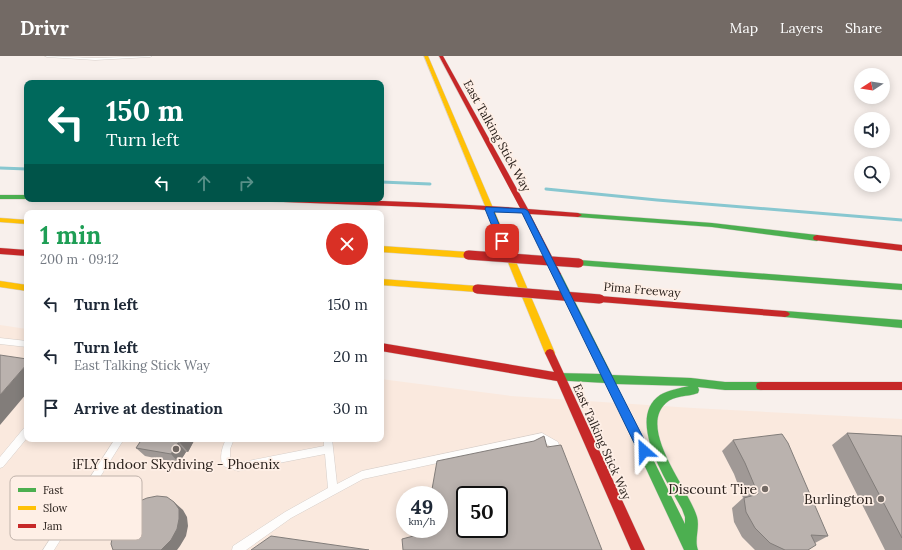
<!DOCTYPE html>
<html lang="en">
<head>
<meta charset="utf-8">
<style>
	:root { --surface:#fff; --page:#f2f2f3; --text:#1f2937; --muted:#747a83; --accent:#736a65 }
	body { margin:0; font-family:Lora,serif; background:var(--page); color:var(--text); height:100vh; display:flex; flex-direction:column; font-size:15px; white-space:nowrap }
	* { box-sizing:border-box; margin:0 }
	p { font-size:13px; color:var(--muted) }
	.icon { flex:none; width:22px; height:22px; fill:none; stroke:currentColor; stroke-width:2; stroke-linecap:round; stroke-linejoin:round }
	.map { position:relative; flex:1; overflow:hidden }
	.sheet { position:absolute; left:24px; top:154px; width:360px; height:232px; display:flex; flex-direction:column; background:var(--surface); border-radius:8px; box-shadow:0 2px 10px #0003 }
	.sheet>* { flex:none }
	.hud { position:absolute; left:24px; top:24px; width:360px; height:122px; border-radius:8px; box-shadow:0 2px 10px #0003; background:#00695c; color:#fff; overflow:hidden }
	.needle { width:26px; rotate:258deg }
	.fabs { position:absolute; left:854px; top:12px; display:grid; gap:8px }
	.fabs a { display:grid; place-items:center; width:36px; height:36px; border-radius:50%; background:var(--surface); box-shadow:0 2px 10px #0003; font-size:20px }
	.speed { position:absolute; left:396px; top:430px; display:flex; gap:8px; font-size:20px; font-weight:700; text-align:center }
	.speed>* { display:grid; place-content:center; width:52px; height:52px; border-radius:50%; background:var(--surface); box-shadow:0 2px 10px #0003; line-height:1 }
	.speed small { font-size:10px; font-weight:400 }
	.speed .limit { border:2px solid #111; border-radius:6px; background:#fff; color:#111 }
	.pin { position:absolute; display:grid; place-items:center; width:34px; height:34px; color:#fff; margin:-17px; border-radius:8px; box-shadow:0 2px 6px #0006 }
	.me { position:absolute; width:44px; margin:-22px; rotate:335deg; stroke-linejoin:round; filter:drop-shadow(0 0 3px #0008) }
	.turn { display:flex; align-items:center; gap:14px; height:84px; padding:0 16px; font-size:18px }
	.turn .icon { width:52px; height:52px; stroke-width:2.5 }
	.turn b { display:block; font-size:28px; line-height:34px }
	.lanes { display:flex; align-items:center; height:38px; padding:0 16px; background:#0003; justify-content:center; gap:20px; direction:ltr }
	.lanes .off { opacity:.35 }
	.round { display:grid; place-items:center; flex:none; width:42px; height:42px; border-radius:21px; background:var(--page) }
	.summary { display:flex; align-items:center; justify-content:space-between; height:68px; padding:0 16px }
	h1 { font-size:24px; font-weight:800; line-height:30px; color:#1e9e55 }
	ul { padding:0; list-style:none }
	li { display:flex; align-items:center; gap:12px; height:52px; padding:0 16px }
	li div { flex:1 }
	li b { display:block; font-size:15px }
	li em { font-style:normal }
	header { display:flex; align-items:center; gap:24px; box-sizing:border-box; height:56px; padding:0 20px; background:var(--accent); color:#fff }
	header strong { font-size:19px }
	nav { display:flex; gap:22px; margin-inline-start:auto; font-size:14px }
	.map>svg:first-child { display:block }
	.built { fill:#fae9de; fill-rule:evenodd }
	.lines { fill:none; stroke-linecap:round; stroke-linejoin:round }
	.stream { stroke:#88c7d0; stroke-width:3 }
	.lane-casing { stroke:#d6cec9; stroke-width:1 }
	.fast-casing { stroke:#d6cec9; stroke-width:1 }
	.slow-casing { stroke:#d6cec9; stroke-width:1 }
	.jam-casing { stroke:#d6cec9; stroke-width:1 }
	.lane { fill:#fefdfc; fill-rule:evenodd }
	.fast { fill:#4caf50; fill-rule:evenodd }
	.slow { fill:#ffc107; fill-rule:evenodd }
	.jam { fill:#c62828; fill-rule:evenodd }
	.jam-bridge-casing { stroke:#c6b7b6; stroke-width:10; stroke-linecap:butt }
	.jam-bridge { stroke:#c62828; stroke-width:9 }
	.wall { fill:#a09996 }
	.shaded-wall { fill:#827d7a }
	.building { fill:#bab2ae; stroke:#827d7a; fill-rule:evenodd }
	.route { fill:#1a73e8; stroke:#114b97 }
	.poi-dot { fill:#736a65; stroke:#feefe6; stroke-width:1.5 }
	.labels { text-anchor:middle; stroke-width:3.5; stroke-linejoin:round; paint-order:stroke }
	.street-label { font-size:12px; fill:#2b221d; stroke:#feefe6 }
	.near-poi-label { font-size:14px; fill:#2b221d; stroke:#feefe6; text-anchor:end }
	.key { fill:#feefe6; stroke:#bfb2aa; stroke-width:1 }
	.key-label { font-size:11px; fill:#2b221d }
</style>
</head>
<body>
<header>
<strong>Drivr</strong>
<nav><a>Map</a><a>Layers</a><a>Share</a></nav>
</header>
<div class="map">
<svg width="902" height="494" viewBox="0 0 902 494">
	<rect width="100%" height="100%" fill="#f8f0ec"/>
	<path class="built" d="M0,269L27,273V383H381V323L511,340L693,352L902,363V494H0ZM405,439H439V473H405ZM465,439H499V473H465Z"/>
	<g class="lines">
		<path class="stream" d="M0,112L27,113
			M381,126L430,128
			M546,133L657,144L902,164"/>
		<g class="lane-casing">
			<path id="lane" d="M45,0L95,2L152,0L150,1L95,4L47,1Z
				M0,282L27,285V291L0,288Z
				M27,371V382L3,411L0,412V401L24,372Z
				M542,377L558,386L559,389L558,392L555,393L541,385L363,423L291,462L246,494H232L233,490L285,456L328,432L325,398L238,415L223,410C219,401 222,392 226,383H234L230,393V404L238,407L324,390V383H332L337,428L362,415Z
				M115,383H124L54,494H43Z"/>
		</g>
		<g class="fast-casing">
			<path id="fast" d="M0,139H27L28,143H0Z
				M575,157L712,167L817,179L821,182L817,185L712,171L578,161L574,159Z
				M579,204L902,228V234L576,209L575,207L576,205Z
				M557,215L561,218L612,319L691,322L725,326H761L765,327L766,330L765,333L761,334H725L698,331L699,334L698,337C688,341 674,339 666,347C637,373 689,433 697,461C700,472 694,484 698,494H684L606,327L552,324L551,321L552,318L556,317L602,318L553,218ZM616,328L689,330C680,332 669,334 660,339C625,363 668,427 682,453L685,461V468Z
				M785,255L902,264V272L785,261L782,260L780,258L782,256Z"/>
		</g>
		<g class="slow-casing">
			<path id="slow" d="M424,0H428L555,297L553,300L550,301L547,300L545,297Z
				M0,162L27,164V168L0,166Z
				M381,190L468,196L472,199L468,202L381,196Z
				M381,223L477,230L481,233L477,236L381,229Z
				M0,225L27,229V235L0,231Z"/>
		</g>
		<g class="jam-casing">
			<path id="jam" d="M439,0H443L528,153L578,157L582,159L578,161L530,158L561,218L560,220H554L522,157L473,153L256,145L252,143C341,143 431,146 520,152Z
				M817,179L902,189V195L814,184L813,182L814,180Z
				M0,192L27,194V200L0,198Z
				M600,240L785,255L788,256L790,258L788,260L785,261L600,246L596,243Z
				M381,287L554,316L545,297L547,294L550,293L553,294L645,494H631L557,325L381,295Z
				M761,326H902V334H761L757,333L756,330L757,327Z"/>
		</g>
		<use href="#lane" class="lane"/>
		<use href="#fast" class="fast"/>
		<use href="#slow" class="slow"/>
		<use href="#jam" class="jam"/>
		<g class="jam-bridge-casing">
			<path id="jam-bridge" d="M468,199L579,207
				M477,233L600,243"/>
		</g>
		<use href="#jam-bridge" class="jam-bridge"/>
	</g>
	<path class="wall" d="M847,377L902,380V494H885L832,389Z
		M142,383H195L188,396H186L179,407L145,400L136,392Z
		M733,384L828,480L815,487L808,494H755L742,481L734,466L732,452L743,442L734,418L722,395Z"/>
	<path class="shaded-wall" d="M27,308V337L0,369V339Z
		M183,383H195L188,396L180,387Z
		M178,387L186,396L179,407L171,398Z
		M174,446L183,454L187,461L188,470L186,480L180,490L177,494H161Z"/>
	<path class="building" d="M0,299L27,303V308L0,339Z
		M847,377L902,380V482Z
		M782,378L788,387L828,480L811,479L816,489L808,494H785L770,487L755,472L746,456L744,442L758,438L745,407L733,384Z
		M544,380L547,391L561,389L602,494H403L402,483L425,477L426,473H439V439H431L437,405L534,385ZM465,439H499V473H465Z
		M142,383H183L180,387H178L171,398L136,392Z
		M157,440L167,441L174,446L179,453V463L177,473L171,484L161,494H113L111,488L113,477L118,466L125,455L135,447L147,442Z
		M271,480L369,494H251Z"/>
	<path class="route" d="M486,151L525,153L528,155L648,391L649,395L648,399L644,400L640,399L522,157L494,156L506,185L502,187L498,185L485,153Z"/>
	<g class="poi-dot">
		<circle cx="176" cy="393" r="4"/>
		<circle cx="765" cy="433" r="4"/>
		<circle cx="881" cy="443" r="4"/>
	</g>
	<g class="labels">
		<g class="street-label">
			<text transform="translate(497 80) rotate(61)" y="4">East Talking Stick Way</text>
			<text transform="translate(642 234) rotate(5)" y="4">Pima Freeway</text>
			<text transform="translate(602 386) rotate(66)" y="4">East Talking Stick Way</text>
		</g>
		<g class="near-poi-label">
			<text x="176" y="413" text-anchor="middle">iFLY Indoor Skydiving - Phoenix</text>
			<text x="757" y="438">Discount Tire</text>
			<text x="873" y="448">Burlington</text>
		</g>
	</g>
	<rect x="10" y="420" width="132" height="64" rx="6" class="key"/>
	<rect x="18" y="432" width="18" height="4" fill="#4caf50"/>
	<rect x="18" y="450" width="18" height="4" fill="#ffc107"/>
	<rect x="18" y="468" width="18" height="4" fill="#c62828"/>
	<g class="key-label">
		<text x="43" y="438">Fast</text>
		<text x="43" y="456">Slow</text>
		<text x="43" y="474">Jam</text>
	</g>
</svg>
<div class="fabs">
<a><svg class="needle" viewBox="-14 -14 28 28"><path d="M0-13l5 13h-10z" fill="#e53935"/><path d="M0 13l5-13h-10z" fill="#747a83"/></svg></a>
<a><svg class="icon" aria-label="sound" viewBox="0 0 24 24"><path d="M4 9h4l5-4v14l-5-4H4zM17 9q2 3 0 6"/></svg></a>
<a><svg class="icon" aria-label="search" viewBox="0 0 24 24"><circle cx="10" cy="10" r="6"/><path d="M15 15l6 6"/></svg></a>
</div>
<div class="speed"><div>49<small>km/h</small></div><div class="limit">50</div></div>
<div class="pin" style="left:502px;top:185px;background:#d93025"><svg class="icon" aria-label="arrive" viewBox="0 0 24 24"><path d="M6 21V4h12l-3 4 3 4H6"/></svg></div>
<svg class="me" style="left:644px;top:395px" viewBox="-20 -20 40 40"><path d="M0-17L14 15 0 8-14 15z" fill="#1a73e8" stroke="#fff" stroke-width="4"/></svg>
<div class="hud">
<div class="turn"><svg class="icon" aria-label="left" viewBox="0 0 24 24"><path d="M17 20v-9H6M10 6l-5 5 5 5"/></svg><div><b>150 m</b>Turn left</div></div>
<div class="lanes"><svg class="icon" aria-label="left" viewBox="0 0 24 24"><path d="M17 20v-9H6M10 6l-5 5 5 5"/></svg><svg class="icon off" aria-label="ahead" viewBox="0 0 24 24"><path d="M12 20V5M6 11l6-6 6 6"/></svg><svg class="icon off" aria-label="right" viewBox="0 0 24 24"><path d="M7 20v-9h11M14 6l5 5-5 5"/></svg></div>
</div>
<section class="sheet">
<div class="summary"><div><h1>1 min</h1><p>200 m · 09:12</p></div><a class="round" style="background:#d93025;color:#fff"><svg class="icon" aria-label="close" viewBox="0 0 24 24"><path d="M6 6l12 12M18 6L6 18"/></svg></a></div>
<ul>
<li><svg class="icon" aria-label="left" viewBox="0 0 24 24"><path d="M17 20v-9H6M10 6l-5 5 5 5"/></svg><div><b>Turn left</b></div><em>150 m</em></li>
<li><svg class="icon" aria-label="left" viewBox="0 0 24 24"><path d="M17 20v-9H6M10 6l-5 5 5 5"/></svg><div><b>Turn left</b><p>East Talking Stick Way</p></div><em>20 m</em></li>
<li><svg class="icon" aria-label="arrive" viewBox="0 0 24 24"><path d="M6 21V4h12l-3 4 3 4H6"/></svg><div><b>Arrive at destination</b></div><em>30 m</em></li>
</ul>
</section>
</div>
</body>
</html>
